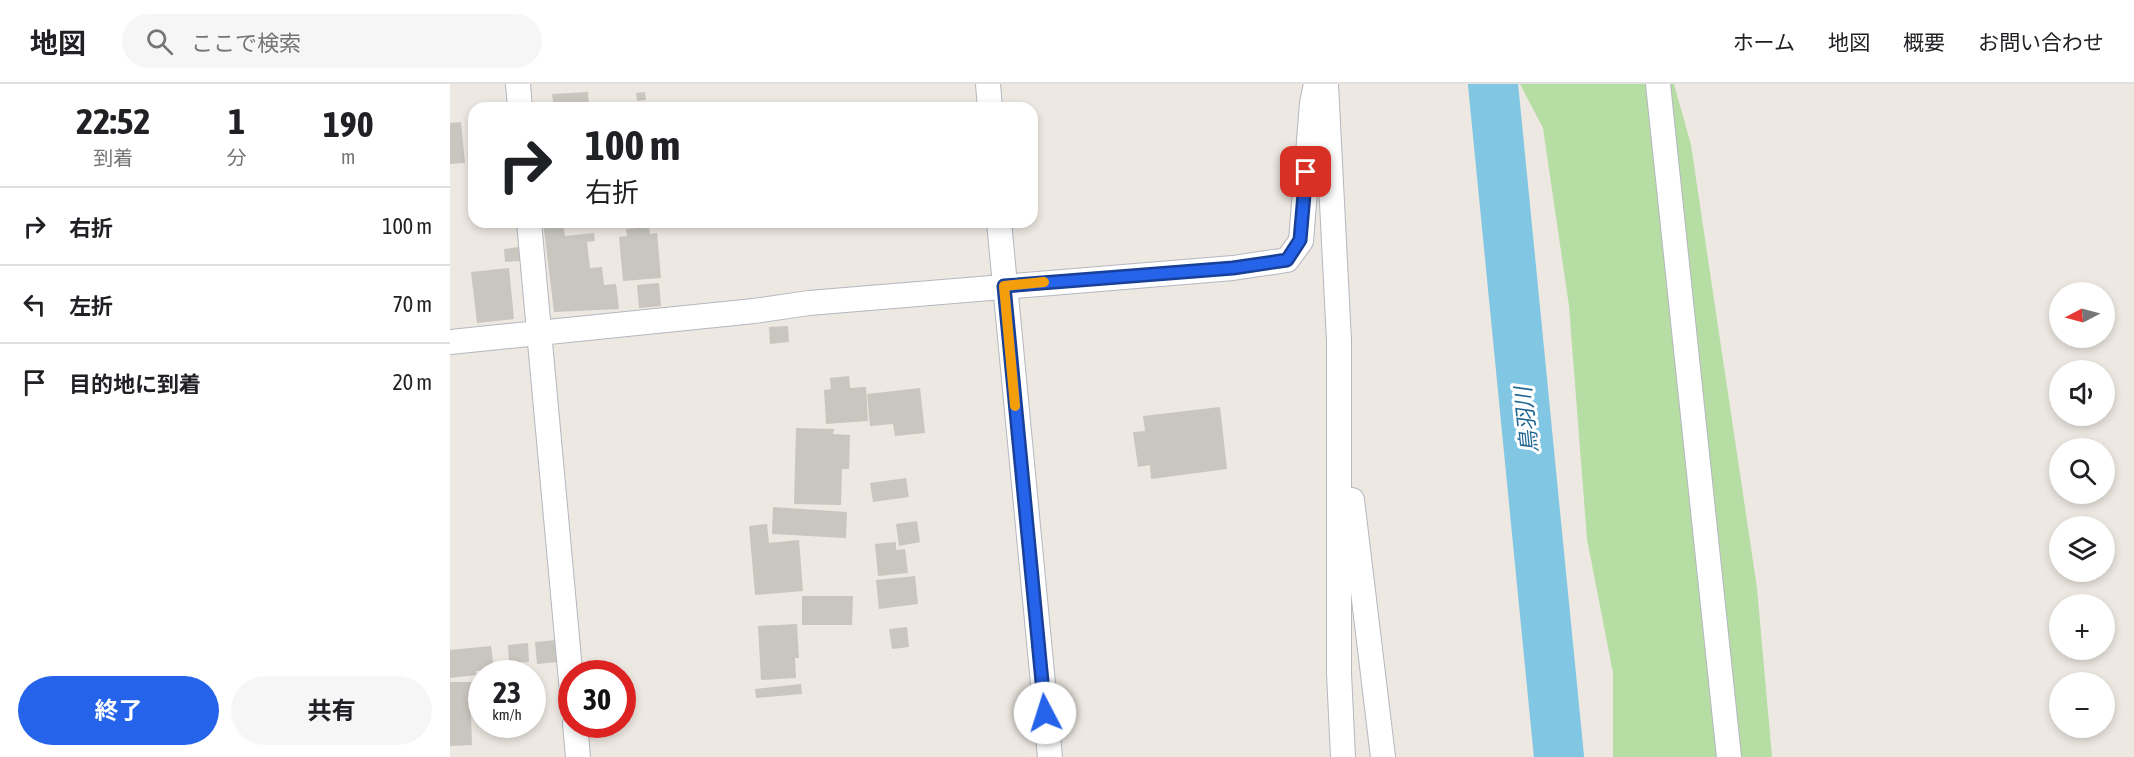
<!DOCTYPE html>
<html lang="ja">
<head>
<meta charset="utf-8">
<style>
	:root { --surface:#fff; --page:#f6f6f6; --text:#202124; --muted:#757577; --line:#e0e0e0; --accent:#2563eb }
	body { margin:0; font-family:"Asap Condensed","Noto Sans JP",sans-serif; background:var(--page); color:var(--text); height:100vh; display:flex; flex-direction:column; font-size:22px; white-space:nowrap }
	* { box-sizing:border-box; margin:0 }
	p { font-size:20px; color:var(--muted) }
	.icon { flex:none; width:33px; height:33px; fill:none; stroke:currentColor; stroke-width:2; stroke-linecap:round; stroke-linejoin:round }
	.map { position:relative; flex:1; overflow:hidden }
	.panel { display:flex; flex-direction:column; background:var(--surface); width:450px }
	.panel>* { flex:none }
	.hud { position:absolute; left:18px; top:18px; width:570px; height:126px; border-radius:18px; box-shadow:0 3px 9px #0003; background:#fff; color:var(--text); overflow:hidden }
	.needle { width:39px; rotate:264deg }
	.fabs { position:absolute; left:1599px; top:198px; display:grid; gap:12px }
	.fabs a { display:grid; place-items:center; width:66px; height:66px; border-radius:50%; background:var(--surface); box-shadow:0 3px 9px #0003; font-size:30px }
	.speed { position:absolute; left:18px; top:576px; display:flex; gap:12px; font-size:30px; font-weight:700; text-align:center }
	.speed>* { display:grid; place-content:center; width:78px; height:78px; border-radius:50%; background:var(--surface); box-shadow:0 3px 9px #0003; line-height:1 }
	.speed small { font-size:15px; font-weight:400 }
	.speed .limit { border:9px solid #d22; background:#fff; color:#111 }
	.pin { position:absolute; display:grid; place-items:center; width:51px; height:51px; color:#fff; margin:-26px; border-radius:12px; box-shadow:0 3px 9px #0006 }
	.me { position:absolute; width:66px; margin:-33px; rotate:355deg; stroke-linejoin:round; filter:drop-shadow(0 0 4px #0008) }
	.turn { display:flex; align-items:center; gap:21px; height:126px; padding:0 18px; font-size:27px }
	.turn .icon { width:78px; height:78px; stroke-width:2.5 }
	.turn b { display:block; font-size:42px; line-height:51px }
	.eta { display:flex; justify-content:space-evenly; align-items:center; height:102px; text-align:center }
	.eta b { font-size:36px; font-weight:700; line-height:42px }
	.action { display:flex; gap:12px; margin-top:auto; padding:12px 18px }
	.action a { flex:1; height:69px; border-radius:36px; background:var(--accent); color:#fff; font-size:24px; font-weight:700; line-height:69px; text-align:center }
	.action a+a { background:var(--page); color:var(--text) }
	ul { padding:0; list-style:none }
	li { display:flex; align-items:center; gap:18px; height:78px; padding:0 18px; border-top:2px solid var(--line) }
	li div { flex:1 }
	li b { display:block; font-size:22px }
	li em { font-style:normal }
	header { display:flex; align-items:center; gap:36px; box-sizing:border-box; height:84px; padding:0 30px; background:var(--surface); border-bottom:2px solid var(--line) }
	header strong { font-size:28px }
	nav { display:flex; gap:33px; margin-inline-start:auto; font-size:21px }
	.search { width:420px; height:54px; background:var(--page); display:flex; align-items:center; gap:15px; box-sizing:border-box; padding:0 21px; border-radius:33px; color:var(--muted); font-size:22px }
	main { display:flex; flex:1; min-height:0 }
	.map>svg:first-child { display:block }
	.green { fill:#b6dda4 }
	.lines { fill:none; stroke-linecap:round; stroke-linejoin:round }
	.river { stroke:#81c6e2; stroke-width:50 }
	.building { fill:#c9c6bf }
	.minor-casing { stroke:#b5b7bf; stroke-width:26 }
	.minor { stroke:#fff; stroke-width:24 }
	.route-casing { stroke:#184099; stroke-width:15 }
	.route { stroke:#2563eb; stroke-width:10 }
	.slow { stroke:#f59e0b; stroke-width:10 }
	.labels { text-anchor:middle; stroke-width:6; stroke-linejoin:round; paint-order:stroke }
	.water-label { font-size:22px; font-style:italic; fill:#1d6691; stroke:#fff }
</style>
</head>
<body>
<header>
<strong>地図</strong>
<div class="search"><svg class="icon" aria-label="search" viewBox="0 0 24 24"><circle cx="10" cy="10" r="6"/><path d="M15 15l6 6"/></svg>ここで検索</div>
<nav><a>ホーム</a><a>地図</a><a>概要</a><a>お問い合わせ</a></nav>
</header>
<main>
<section class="panel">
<div class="eta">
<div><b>22:52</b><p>到着</p></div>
<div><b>1</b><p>分</p></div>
<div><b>190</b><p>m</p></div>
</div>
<ul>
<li><svg class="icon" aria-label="right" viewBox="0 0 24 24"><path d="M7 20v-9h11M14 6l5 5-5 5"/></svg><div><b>右折</b></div><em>100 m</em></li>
<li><svg class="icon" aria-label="left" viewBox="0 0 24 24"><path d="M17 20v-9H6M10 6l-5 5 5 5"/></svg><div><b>左折</b></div><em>70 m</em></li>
<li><svg class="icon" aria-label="arrive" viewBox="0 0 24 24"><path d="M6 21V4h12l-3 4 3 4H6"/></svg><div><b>目的地に到着</b></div><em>20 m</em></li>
</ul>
<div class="action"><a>終了</a><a>共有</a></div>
</section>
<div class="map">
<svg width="1684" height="673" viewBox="0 0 1684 673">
	<rect width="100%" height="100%" fill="#ede8e1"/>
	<path class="green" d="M1070,0H1224L1241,61L1307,504L1322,673H1163V589L1137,455L1119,222L1093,44Z"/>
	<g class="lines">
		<path class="river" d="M1043,0L1109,673"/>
	</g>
	<path class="building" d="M138,8L139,24H104L102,10Z
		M195,8L196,16L187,17L186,9Z
		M11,38L15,79L0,80V39Z
		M93,138H113L115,152L144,149L145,157L137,158L140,184L152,183L154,201L166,200L169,225L104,228Z
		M199,143L200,150L207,149L211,194L173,197L169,153L177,152L176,145Z
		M69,163L70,177L55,178L54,165Z
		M59,184L64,235L27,239L21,188Z
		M209,199L211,222L189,224L187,201Z
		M338,242L339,258L320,260L319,243Z
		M399,292L400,304L416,303L418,337L376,340L374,306L381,305L380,294Z
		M470,304L475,349L445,352L443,340L420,342L417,310Z
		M770,323L777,385L701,395L700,381L688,383L683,348L695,347L693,332Z
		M346,344L384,345L383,350L400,351L399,385H392L391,421L344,420Z
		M456,394L459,413L423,418L420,399Z
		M323,423L397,428L396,454L322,450Z
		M467,437L470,458L449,462L446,440Z
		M317,440L319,459L349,456L353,507L305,511L299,442Z
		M446,458V466L455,465L458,489L428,492L425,460Z
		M465,492L468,520L429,525L426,496Z
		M352,512H403L402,541H352Z
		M347,540L349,574H345L346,594L311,596L308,542Z
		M457,543L459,563L442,565L439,545Z
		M106,556L108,578L87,580L85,558Z
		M78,559L79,578L59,579L58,561Z
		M41,562L44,585L26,587V591L0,594V566Z
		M0,598H27L28,629H21L22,661L0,662Z
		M351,600L352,610L306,614L305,605Z"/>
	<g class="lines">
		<g class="minor-casing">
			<path id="minor" d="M68,0L70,24
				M538,0L540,24
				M876,0L889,257V589L893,673
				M1208,0L1279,673
				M79,138L122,608
				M549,138L600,673
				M0,258L304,227L359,219L783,184L837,176L851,157L862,19L866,0
				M902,416L933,673
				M125,640L128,673"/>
		</g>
		<use href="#minor" class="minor"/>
	</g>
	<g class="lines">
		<g class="route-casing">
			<path id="route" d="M595,629L554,202L783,184L837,176L850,156L856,88"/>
		</g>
		<use href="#route" class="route"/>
		<path class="slow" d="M565,322L554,202L594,198"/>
	</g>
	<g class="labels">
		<g class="water-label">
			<text transform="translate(1076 336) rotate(-96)" y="8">鳥羽川</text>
		</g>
	</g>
</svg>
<div class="fabs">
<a><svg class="needle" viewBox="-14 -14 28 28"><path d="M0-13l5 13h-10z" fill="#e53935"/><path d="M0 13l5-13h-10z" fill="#757577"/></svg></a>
<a><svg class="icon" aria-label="sound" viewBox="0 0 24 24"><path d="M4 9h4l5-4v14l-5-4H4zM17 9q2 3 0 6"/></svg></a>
<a><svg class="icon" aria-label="search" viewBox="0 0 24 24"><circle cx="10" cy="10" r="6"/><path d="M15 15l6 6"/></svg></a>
<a><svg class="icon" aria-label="layers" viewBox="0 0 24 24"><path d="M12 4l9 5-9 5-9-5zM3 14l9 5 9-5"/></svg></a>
<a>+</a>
<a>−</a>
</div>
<div class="speed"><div>23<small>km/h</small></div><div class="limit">30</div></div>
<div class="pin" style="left:856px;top:88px;background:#d93025"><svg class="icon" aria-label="arrive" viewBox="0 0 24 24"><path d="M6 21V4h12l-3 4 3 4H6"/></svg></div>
<svg class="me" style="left:595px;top:629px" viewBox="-20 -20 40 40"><circle r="19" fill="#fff"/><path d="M0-13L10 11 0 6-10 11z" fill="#2563eb"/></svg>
<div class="hud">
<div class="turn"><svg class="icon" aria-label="right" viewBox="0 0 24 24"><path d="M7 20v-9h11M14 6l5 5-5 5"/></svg><div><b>100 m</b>右折</div></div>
</div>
</div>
</main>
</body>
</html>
